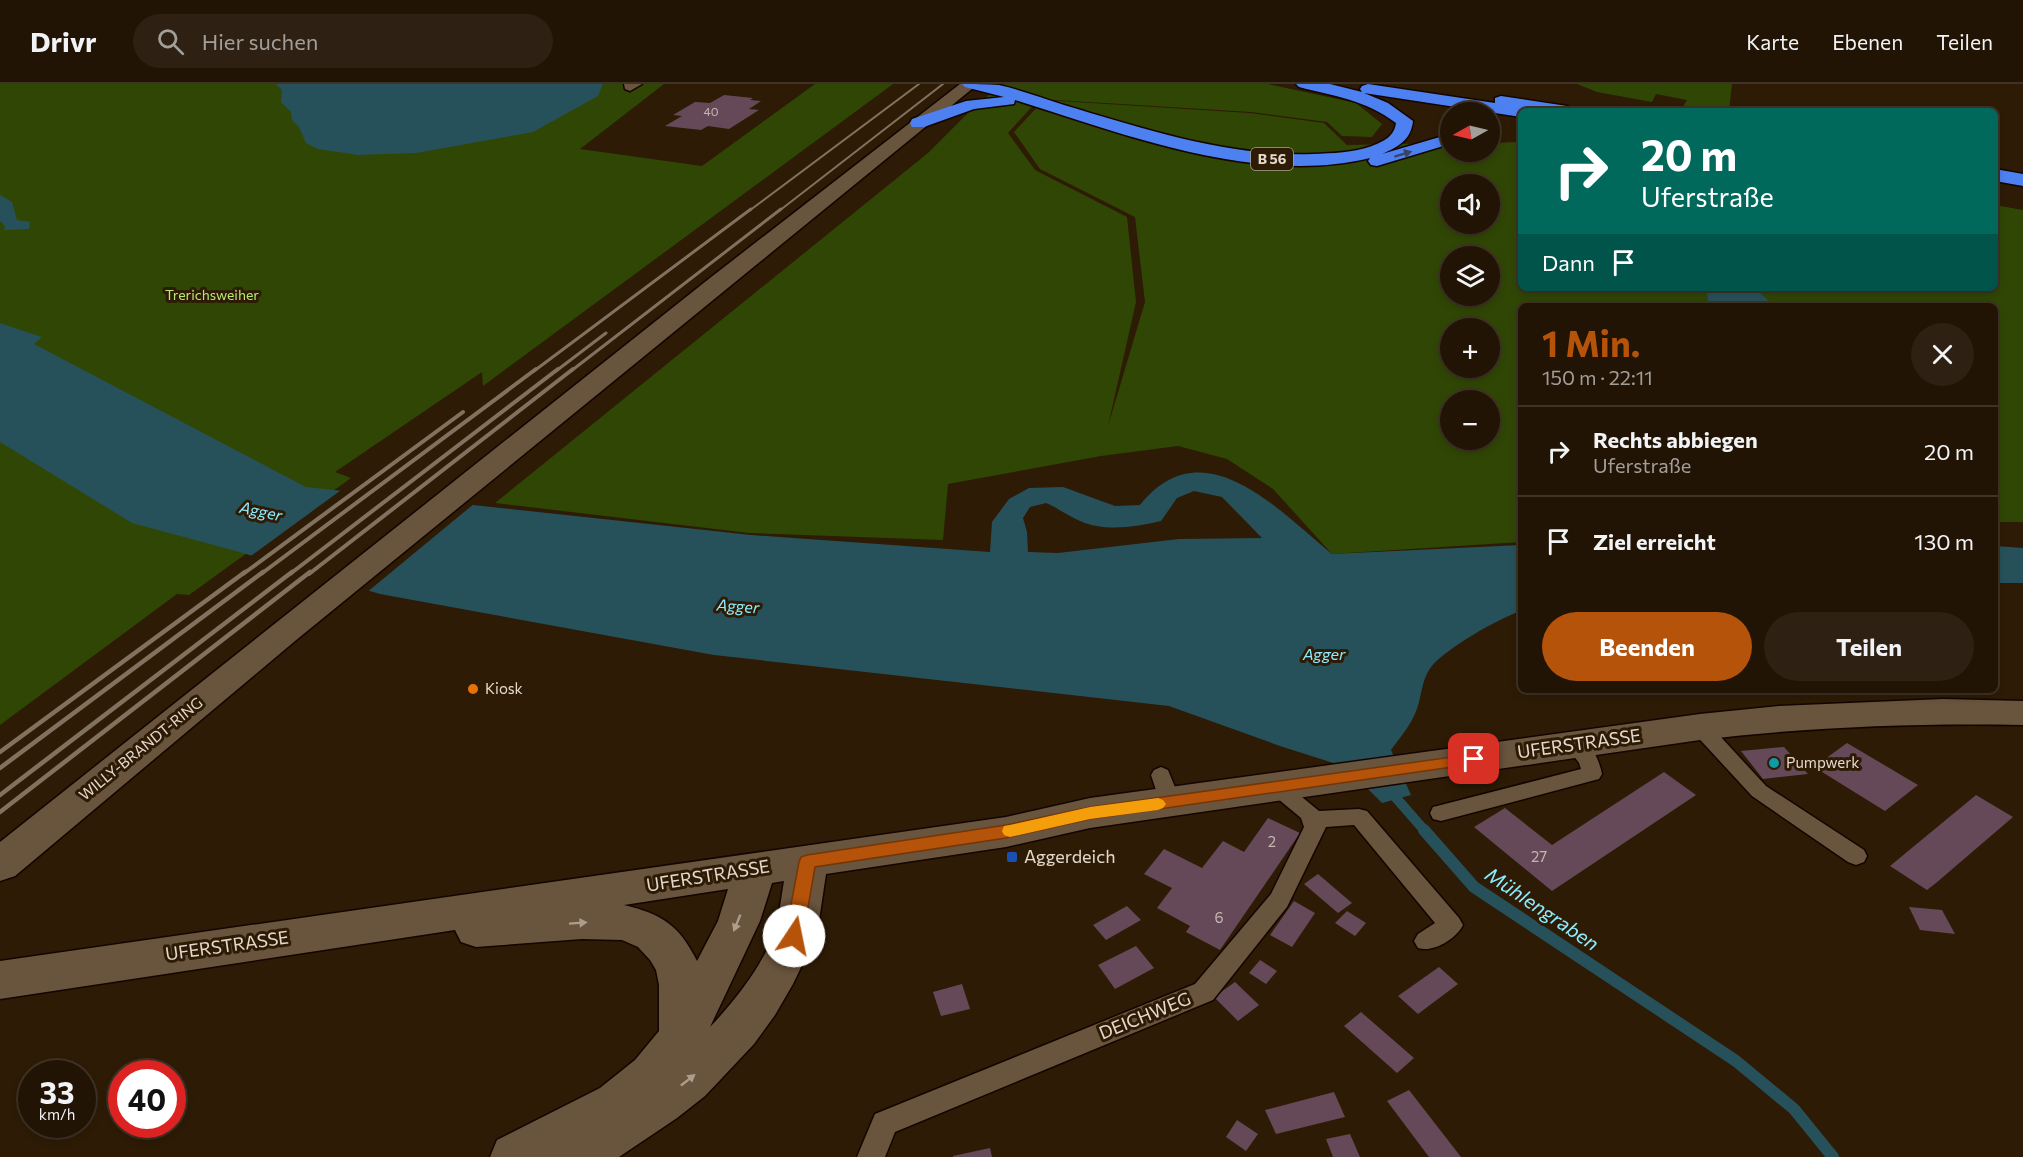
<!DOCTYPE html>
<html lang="de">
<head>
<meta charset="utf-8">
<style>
	:root { --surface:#221404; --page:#2e2113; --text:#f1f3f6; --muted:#a29e9a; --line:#3f3326; --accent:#b45309 }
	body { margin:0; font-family:Commissioner,sans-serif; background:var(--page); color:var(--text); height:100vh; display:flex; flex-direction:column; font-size:22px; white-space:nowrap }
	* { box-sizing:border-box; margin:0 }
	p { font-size:20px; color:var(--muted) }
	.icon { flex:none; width:33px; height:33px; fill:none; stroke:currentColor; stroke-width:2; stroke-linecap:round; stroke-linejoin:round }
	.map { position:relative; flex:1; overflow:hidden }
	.side { position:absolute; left:1518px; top:219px; width:480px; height:390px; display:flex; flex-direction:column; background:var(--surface); border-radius:9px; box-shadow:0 3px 9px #0003,0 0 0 2px var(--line) }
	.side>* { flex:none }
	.hud { position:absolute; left:1518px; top:24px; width:480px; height:183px; border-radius:9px; box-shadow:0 3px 9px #0003,0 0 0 2px var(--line); background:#00695c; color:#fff; overflow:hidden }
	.needle { width:39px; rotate:262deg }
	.controls { position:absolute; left:1440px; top:18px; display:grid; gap:12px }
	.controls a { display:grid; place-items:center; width:60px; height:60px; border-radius:50%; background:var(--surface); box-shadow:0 3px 9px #0003,0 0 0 2px var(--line); font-size:30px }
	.speed { position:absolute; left:18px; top:976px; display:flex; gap:12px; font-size:30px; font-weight:700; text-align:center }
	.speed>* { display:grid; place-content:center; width:78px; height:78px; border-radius:50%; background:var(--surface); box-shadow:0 3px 9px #0003,0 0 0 2px var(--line); line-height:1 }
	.speed small { font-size:15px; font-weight:400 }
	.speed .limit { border:9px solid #d22; background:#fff; color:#111 }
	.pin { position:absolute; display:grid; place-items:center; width:51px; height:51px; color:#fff; margin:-26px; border-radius:12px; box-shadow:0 3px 9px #0006 }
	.me { position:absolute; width:66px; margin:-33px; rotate:11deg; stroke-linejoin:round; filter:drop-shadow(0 0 4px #0008) }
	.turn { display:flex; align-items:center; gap:21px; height:126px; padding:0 24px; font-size:27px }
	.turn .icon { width:78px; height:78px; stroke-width:2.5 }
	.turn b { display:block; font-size:42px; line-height:51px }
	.then { display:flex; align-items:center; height:57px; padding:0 24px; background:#0003; gap:12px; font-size:22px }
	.round { display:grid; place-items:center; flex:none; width:63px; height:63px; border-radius:32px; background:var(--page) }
	.head { display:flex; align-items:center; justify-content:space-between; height:102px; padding:0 24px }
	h1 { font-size:36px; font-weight:700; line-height:45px; color:var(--accent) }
	.action { display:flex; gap:12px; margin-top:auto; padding:12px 24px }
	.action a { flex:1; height:69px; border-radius:36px; background:var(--accent); color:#fff; font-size:24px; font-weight:700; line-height:69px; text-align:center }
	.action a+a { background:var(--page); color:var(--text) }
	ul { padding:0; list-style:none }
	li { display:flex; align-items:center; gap:18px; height:90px; padding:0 24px; border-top:2px solid var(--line) }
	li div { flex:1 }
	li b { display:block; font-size:22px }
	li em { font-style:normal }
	header { display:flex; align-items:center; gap:36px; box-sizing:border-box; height:84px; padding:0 30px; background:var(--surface); border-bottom:2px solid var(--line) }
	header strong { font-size:28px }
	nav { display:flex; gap:33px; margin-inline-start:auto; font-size:21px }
	.search { width:420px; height:54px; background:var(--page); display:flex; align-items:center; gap:15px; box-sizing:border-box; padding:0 21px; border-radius:33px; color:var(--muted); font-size:22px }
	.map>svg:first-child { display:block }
	.green { fill:#304605; fill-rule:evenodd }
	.water { fill:#27515a; fill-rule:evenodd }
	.pier { fill:#2d1b05 }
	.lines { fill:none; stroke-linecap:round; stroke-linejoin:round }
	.stream-far1 { stroke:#27515a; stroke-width:10 }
	.stream { stroke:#27515a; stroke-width:12 }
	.building { fill:#654958 }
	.lane-casing { stroke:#150500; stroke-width:3 }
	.street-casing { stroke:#150500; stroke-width:3 }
	.secondary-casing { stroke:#150500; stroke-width:3 }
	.highway-casing { stroke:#150500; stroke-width:3 }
	.lane { fill:#69543d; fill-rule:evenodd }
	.street { fill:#69543d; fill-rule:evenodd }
	.secondary { fill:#69543d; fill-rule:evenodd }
	.highway { fill:#4d81f1; fill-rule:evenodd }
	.rail-far3 { stroke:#817260; stroke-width:2 }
	.rail-far2 { stroke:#817260; stroke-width:3 }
	.rail-far1 { stroke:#817260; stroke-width:4 }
	.rail { stroke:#817260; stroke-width:4.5 }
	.oneway { fill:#3a4463 }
	.oneway2 { fill:#ad9d8c }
	.route { fill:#b45309; stroke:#753606; stroke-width:1.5 }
	.slow { fill:#f59e0b }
	.food-dot { fill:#e8710a; stroke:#2d1b05; stroke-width:2 }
	.culture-dot { fill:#0f9aa8; stroke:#2d1b05; stroke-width:2 }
	.transit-dot { fill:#1a4fb4; stroke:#2d1b05; stroke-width:2 }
	.labels { text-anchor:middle; stroke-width:6; stroke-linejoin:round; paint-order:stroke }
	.number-label { font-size:12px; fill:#c5b5af }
	.shield { fill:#2d1b05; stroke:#aea090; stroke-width:1.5 }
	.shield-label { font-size:14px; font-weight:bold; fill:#e5d9cc }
	.far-park-label { font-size:14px; fill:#b7e874; stroke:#2d1b05 }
	.poi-label { font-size:15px; fill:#e5d9cc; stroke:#2d1b05; text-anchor:start }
	.street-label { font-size:15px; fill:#e5d9cc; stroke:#2d1b05 }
	.near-number-label { font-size:15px; fill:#c5b5af }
	.water-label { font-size:16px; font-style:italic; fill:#8eebff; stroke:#2d1b05 }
	.near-street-label { font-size:18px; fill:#e5d9cc; stroke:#2d1b05 }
	.near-poi-label { font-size:18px; fill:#e5d9cc; stroke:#2d1b05; text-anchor:start }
	.near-water-label { font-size:20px; font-style:italic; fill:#8eebff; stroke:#2d1b05 }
</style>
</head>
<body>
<header>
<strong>Drivr</strong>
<div class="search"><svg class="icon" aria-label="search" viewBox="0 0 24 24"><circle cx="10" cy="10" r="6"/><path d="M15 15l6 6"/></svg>Hier suchen</div>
<nav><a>Karte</a><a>Ebenen</a><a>Teilen</a></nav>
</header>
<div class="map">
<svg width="2023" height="1073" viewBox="0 0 2023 1073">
	<rect width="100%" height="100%" fill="#2d1b05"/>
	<path class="green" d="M0,0H664L580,65L702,82L815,0H893L483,302L482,288L335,388L351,394L189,511L177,510L0,641Z
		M1002,0H1268L1356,19L1382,40L1372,53L1342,52L1327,38L1251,28L1039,15L1008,49L1035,86L1127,133L1136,218L1108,342L1145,218L1135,133L1040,85L1014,48L1044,16L1250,29L1324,39L1347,61L1450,59V68H1490V59L1521,58V204H1995V121L2023,126V438H1995V222H1521V458L1332,470L1273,405L1227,375L1178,362L1101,372L948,400L943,456L749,449L495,419L928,69L971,26ZM1450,100H1490V140H1450ZM1450,172H1490V212H1450ZM1450,244H1490V284H1450ZM1450,316H1490V356H1450Z
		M1577,0H1732L1729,27H1700L1682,24L1687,16L1656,10L1652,18L1597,8Z"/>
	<path class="water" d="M276,0H603L598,12L533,48L416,69L358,71L318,65L306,59L299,43L292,36L291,28L281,18L282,6Z
		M0,111L12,118L17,136L30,138L29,145L4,146L5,142L0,137Z
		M1706,204H1755L1774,222H1709Z
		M0,239L42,253L34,260L306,403L751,451L990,468L992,438L1009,415L1029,404L1063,403L1115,422L1140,421C1203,342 1278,426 1332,470L1521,461V527C1499,534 1445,565 1431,583C1423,594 1422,606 1419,618C1415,636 1402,651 1391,666L1411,711L1382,719L1346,683L1280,662L1169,622L714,571L380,510L236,467L132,439L0,358ZM1194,407L1222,413L1262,454L1179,455L1058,469L1028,468L1027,448L1023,434L1030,423L1046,419C1058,424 1068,432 1080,437C1105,448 1136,443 1161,437L1177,414Z
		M1995,462L2023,464V499H1995Z"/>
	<path class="pier" d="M344,404L475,419L366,509L248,474Z"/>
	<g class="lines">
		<path class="stream-far1" d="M1390,707L1425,747"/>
		<path class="stream" d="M1424,746L1474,803L1736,977L1794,1025L1833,1073"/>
	</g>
	<path class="building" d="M724,11L753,14L750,16L761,17L749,25L759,26L729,45L708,42L701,46L665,42L682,32L673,31L695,18L710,19Z
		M1847,659L1918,701L1885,727L1814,683Z
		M1784,663L1808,690L1763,695L1741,667Z
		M1664,688L1696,711L1552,807L1474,743L1505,724L1552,761Z
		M1976,711L2013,733L1936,799L1927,806L1890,782Z
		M1268,734L1300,749L1220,866L1186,848L1190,842L1157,824L1172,804L1144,790L1164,765L1202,784L1223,757L1244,768Z
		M1318,790L1352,819L1338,829L1304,800Z
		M1294,817L1315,829L1292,863L1270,851Z
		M1127,822L1141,836L1106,856L1093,841Z
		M1909,823L1942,826L1955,850L1920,846Z
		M1347,827L1366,839L1355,852L1335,839Z
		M1136,862L1154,884L1115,905L1098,881Z
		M1260,876L1277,887L1266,900L1249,889Z
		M1439,883L1458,900L1418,930L1398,912Z
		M1235,898L1259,921L1238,937L1214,913Z
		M962,900L970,925L941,932L933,908Z
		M1361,928L1414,974L1397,989L1344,942Z
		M1409,1006L1461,1073H1429L1387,1017Z
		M1334,1008L1345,1033L1276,1050L1265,1026Z
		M1237,1036L1258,1050L1246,1067L1226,1053Z
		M1350,1050L1360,1073H1333L1326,1055Z
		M990,1064L992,1073H953V1072Z"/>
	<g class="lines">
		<g class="lane-casing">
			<path id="lane" d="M1700,636L1707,638L1766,702L1864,766L1867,772L1864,778L1856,781L1848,778L1752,712L1693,648L1690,643L1693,638Z
				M1575,653C1591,657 1599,675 1602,690L1599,695L1441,737L1433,735L1430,729L1433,723L1441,721L1581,685L1579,679L1565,660L1568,655Z
				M1161,683L1168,686L1181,718L1178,724L1170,726L1162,724L1151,691L1154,686Z
				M1278,696L1285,699L1319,727L1359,725L1367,727L1459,834L1463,841C1456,855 1433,869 1418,864L1414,857L1418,850L1435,839L1354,741L1326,743L1287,823L1213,916L895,1048L885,1073H857L875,1030L1195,900L1271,810L1304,743L1301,734L1271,709L1268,704L1271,699Z"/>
		</g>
		<g class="street-casing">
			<path id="street" d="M624,0H642L630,7L625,5Z"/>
		</g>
		<g class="secondary-casing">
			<path id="secondary" d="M960,0H978L295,557L15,792L0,797V758L710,194Z
				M1943,615L2023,617V641C1915,639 1808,643 1700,656L1090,744L1006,763L826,790L817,850L793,900L775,931L754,960L705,1012L677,1034L619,1073H490L497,1056L600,1004L635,976L659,947V901L656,886L650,876L638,863L622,856L582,855L476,863L461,858L455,846L0,915V877L1006,733L1090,714L1700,630L1779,622ZM784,797C781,815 779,834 773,851C762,883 733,919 710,943L760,837L772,799ZM728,805L718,837L697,877C679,841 662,830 624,821Z"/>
		</g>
		<g class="highway-casing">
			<path id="highway" d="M962,0C974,0 987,0 999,1C1021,6 1042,14 1064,21C1145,45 1228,73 1313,70C1333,69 1353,69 1372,62C1384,57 1394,53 1396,39C1366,16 1334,12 1299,3L1296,0H1330L1362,8L1360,5L1362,2L1368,0L1495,19V14L1501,12L1567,22L1575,27L1528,26L1521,27V33L1364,9L1388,19L1413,37C1411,56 1398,63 1382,70L1450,50V60L1377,82L1371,81L1368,77L1370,74C1257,102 1123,50 1015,16L1014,20L974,25L924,43H912L910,39L912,35L966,17L1004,13L965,3Z
				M1995,85L2023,90V102L1995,97Z"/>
		</g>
		<use href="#lane" class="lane"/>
		<use href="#street" class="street"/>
		<use href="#secondary" class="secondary"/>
		<use href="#highway" class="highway"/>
		<path class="rail-far3" d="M749,127L919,0
			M779,127L943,0"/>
		<path class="rail-far2" d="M534,287L751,125
			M556,287L606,249
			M571,287L781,125"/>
		<path class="rail-far1" d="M243,490L463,328
			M261,490L536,285
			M290,490L558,285
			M309,490L573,285"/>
		<path class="rail" d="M0,668L245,488
			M0,684L263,488
			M0,711L292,488
			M0,728L310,488"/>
	</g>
	<defs><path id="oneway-solid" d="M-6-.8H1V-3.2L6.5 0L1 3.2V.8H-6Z" transform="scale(1.5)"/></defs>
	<use class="oneway" href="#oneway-solid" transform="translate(1403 70) rotate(-17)"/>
	<g class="oneway2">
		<use href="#oneway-solid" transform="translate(578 839) rotate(-4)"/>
		<use href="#oneway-solid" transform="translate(737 839) rotate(112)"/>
		<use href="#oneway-solid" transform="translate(688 996) rotate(-38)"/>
	</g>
	<path class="route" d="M1474,670L1480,671L1482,675L1480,679L1090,735L1006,754L815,783L803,852L801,857L794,859L788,857L785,852L799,778L801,773L807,771L1006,741L1090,723Z"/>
	<path class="slow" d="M1158,714L1163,716L1166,720L1163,724L1158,726L1090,735L1010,753L1004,751L1002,747L1004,742L1010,741L1090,723Z"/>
	<circle class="food-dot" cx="473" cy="605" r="6"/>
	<circle class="culture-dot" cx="1774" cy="679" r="6"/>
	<rect class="transit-dot" x="1006" y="767" width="12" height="12" rx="3"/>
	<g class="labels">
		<g class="number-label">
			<text x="711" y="32">40</text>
		</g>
		<rect class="shield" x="1251" y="64" width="42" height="22" rx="4.5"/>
		<g class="shield-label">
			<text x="1272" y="80">B 56</text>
		</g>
		<g class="far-park-label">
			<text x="212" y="216">Trerichsweiher</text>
		</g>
		<g class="poi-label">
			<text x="485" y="610">Kiosk</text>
			<text x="1786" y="684">Pumpwerk</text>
		</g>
		<g class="street-label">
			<text transform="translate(141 665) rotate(-39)" y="5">WILLY-BRANDT-RING</text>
		</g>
		<g class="near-number-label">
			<text x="1272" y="763">2</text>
			<text x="1539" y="778">27</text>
			<text x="1219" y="839">6</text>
		</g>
		<g class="water-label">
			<text transform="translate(261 427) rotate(12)" y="6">Agger</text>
			<text transform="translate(738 522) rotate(4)" y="6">Agger</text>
			<text x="1324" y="576">Agger</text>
		</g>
		<g class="near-street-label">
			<text transform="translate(1579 660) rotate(-8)" y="6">UFERSTRASSE</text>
			<text transform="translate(708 792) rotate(-9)" y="6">UFERSTRASSE</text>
			<text transform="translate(227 862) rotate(-8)" y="6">UFERSTRASSE</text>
			<text transform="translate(1145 932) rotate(-22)" y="6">DEICHWEG</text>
		</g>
		<g class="near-poi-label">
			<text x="1024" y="779">Aggerdeich</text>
		</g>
		<g class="near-water-label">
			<text transform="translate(1542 825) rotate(34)" y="7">Mühlengraben</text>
		</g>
	</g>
</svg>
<div class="controls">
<a><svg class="needle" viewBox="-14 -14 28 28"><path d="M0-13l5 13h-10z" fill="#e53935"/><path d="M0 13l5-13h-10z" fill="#a29e9a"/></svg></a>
<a><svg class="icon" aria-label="sound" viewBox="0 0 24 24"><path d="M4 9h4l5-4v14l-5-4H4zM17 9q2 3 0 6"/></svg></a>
<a><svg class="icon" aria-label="layers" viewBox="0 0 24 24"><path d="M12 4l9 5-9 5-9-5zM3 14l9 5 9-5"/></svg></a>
<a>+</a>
<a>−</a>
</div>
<div class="speed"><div>33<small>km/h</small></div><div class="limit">40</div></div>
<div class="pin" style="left:1474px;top:675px;background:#d93025"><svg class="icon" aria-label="arrive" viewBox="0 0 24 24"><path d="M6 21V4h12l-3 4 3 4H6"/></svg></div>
<svg class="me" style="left:794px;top:852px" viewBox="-20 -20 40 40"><circle r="19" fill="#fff"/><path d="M0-13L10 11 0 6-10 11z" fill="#b45309"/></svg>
<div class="hud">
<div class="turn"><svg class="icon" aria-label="right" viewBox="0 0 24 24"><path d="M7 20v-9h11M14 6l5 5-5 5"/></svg><div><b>20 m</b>Uferstraße</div></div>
<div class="then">Dann<svg class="icon" aria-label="arrive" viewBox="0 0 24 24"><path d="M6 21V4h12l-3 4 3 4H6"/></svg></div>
</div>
<section class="side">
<div class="head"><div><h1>1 Min.</h1><p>150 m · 22:11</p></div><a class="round"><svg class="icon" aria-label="close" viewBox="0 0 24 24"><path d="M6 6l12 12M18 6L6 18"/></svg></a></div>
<ul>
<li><svg class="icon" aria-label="right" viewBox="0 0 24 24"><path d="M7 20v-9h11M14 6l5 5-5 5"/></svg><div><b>Rechts abbiegen</b><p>Uferstraße</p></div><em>20 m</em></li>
<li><svg class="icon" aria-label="arrive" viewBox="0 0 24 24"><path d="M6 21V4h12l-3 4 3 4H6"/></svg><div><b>Ziel erreicht</b></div><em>130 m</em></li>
</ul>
<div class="action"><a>Beenden</a><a>Teilen</a></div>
</section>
</div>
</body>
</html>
